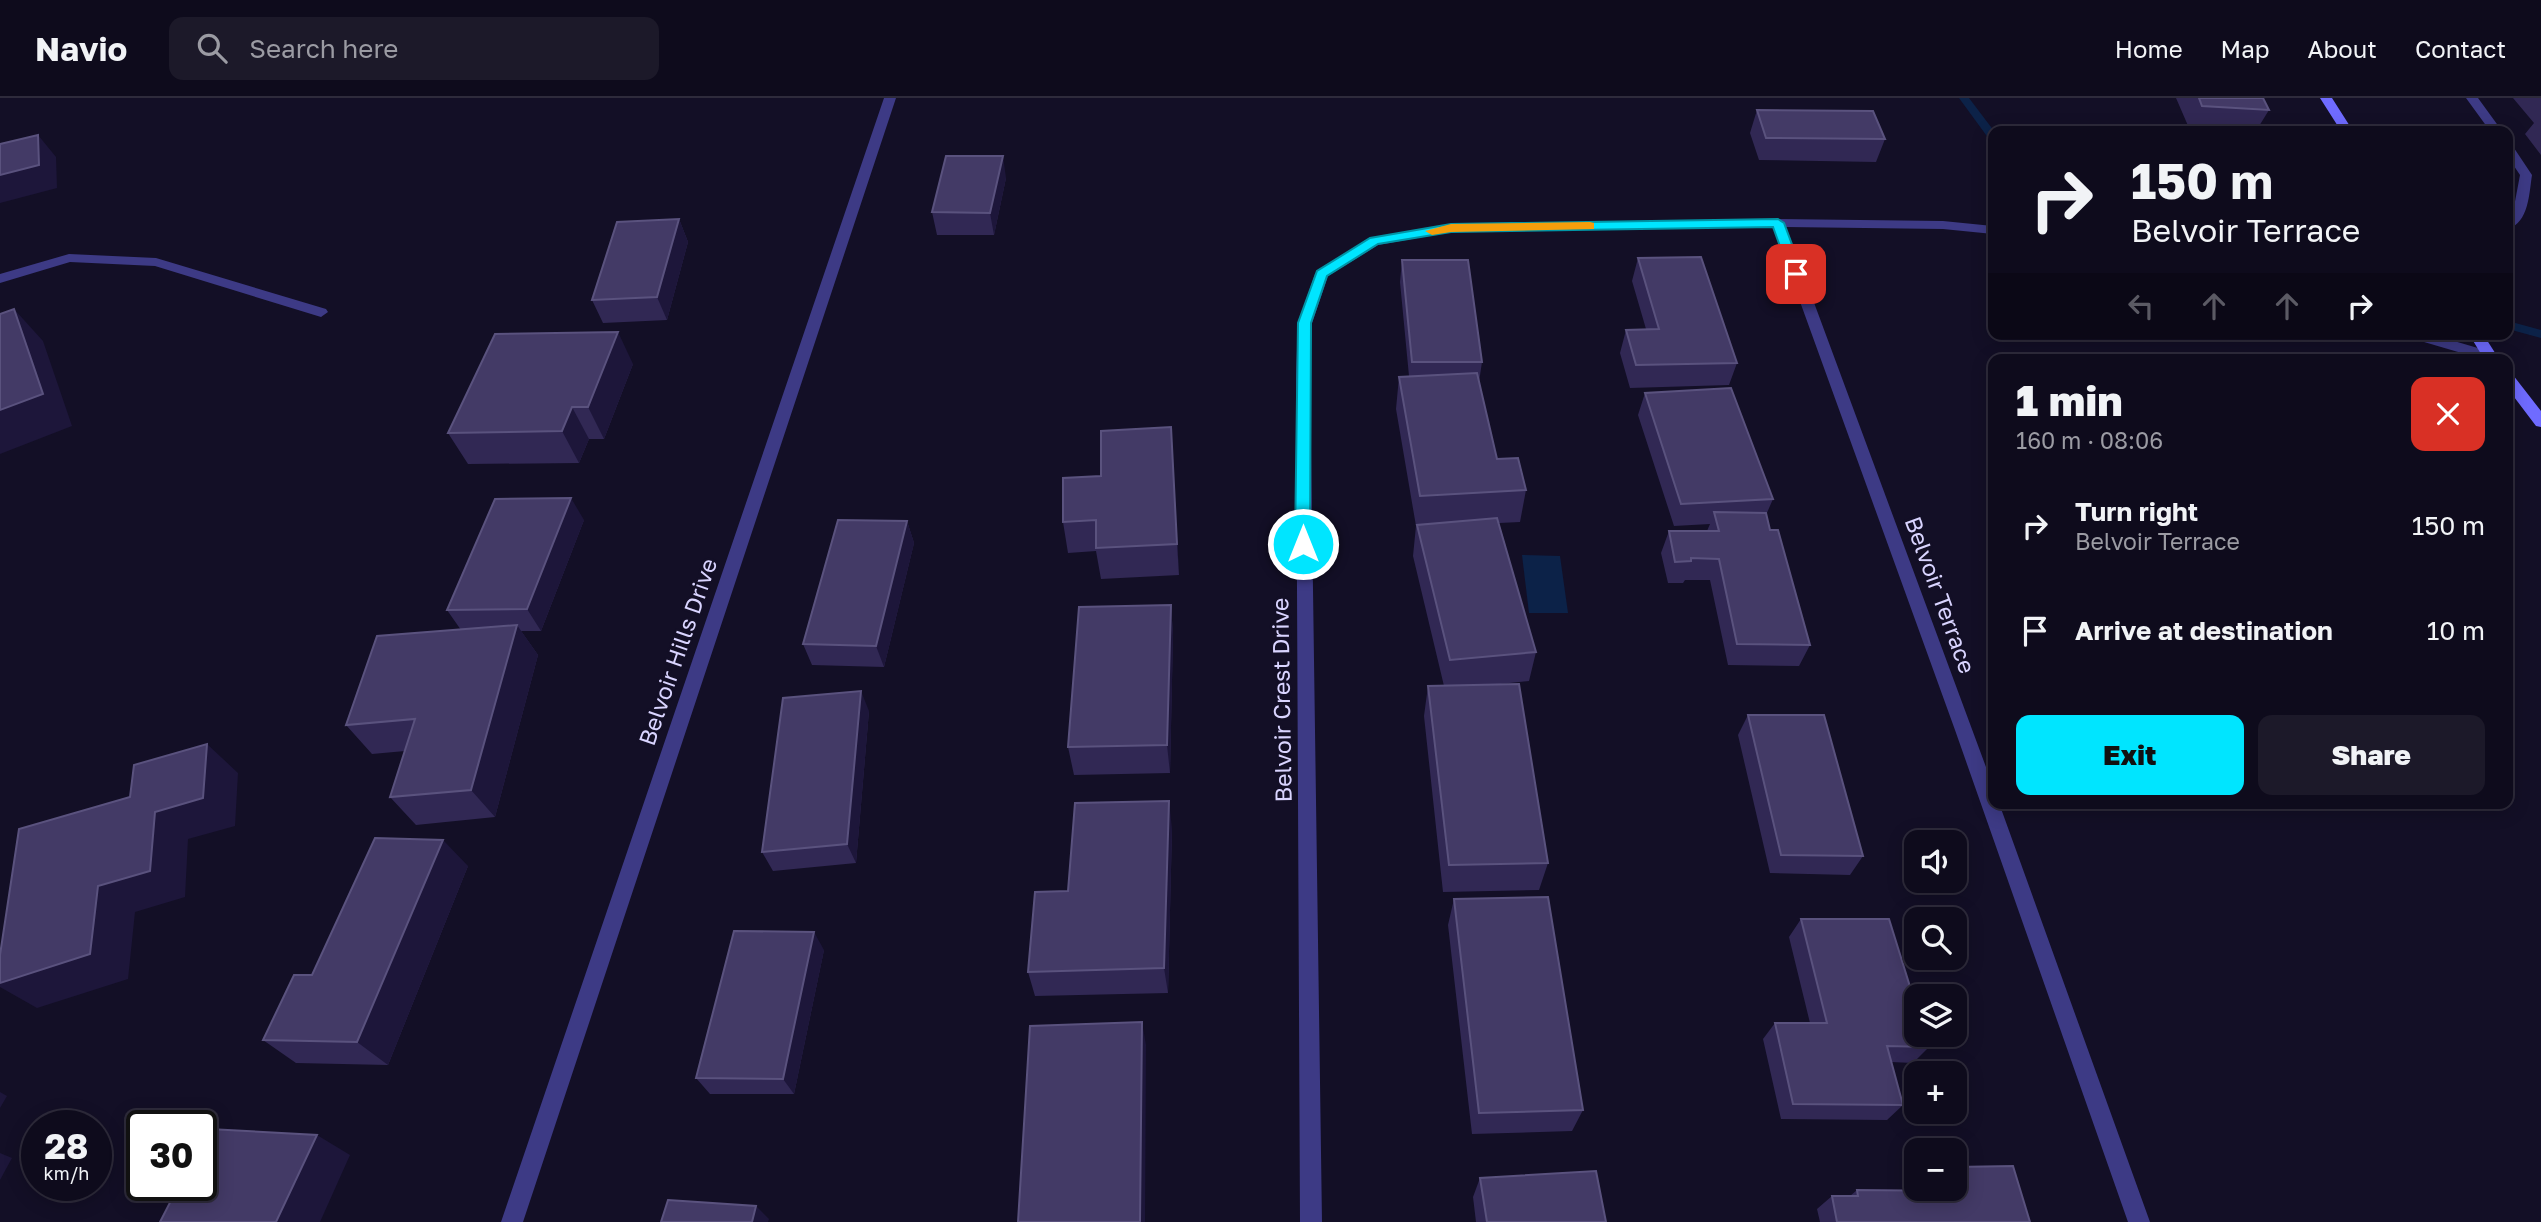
<!DOCTYPE html>
<html lang="en">
<head>
<meta charset="utf-8">
<style>
	:root { --surface:#0e0b1c; --page:#1c1929; --text:#f1f3f6; --muted:#9b9ba3; --line:#2e2b3b; --accent:#00e5ff }
	body { margin:0; font-family:"Golos Text",sans-serif; background:var(--page); color:var(--text); height:100vh; display:flex; flex-direction:column; font-size:26px; white-space:nowrap }
	* { box-sizing:border-box; margin:0 }
	p { font-size:23px; color:var(--muted) }
	.icon { flex:none; width:38px; height:38px; fill:none; stroke:currentColor; stroke-width:2; stroke-linecap:round; stroke-linejoin:round }
	.map { position:relative; flex:1; overflow:hidden }
	.sheet { position:absolute; left:1988px; top:256px; width:525px; height:455px; display:flex; flex-direction:column; background:var(--surface); border-radius:14px; box-shadow:0 4px 18px #0003,0 0 0 2px var(--line) }
	.sheet>* { flex:none }
	.top-card { position:absolute; left:1988px; top:28px; width:525px; height:214px; border-radius:14px; box-shadow:0 4px 18px #0003,0 0 0 2px var(--line); background:#0e0b1c; color:var(--text); overflow:hidden }
	.controls { position:absolute; left:1904px; top:732px; display:grid; gap:14px }
	.controls a { display:grid; place-items:center; width:63px; height:63px; border-radius:14px; background:var(--surface); box-shadow:0 4px 18px #0003,0 0 0 2px var(--line); font-size:35px }
	.speed { position:absolute; left:21px; top:1012px; display:flex; gap:14px; font-size:35px; font-weight:700; text-align:center }
	.speed>* { display:grid; place-content:center; width:91px; height:91px; border-radius:50%; background:var(--surface); box-shadow:0 4px 18px #0003,0 0 0 2px var(--line); line-height:1 }
	.speed small { font-size:18px; font-weight:400 }
	.speed .limit { border:4px solid #111; border-radius:10px; background:#fff; color:#111 }
	.pin { position:absolute; display:grid; place-items:center; width:60px; height:60px; color:#fff; margin:-30px; border-radius:14px; box-shadow:0 4px 10px #0006 }
	.me { position:absolute; width:77px; margin:-38px; rotate:0deg; stroke-linejoin:round; filter:drop-shadow(0 0 5px #0008) }
	.turn { display:flex; align-items:center; gap:24px; height:147px; padding:0 28px; font-size:32px }
	.turn .icon { width:91px; height:91px; stroke-width:2.5 }
	.turn b { display:block; font-size:49px; line-height:60px }
	.lanes { display:flex; align-items:center; height:66px; padding:0 28px; background:#0003; justify-content:center; gap:35px; direction:ltr }
	.lanes .off { opacity:.35 }
	.round { display:grid; place-items:center; flex:none; width:74px; height:74px; border-radius:14px; background:var(--page) }
	.headline { display:flex; align-items:center; justify-content:space-between; height:119px; padding:0 28px }
	h1 { font-size:42px; font-weight:800; line-height:52px }
	.action { display:flex; gap:14px; margin-top:auto; padding:14px 28px }
	.action a { flex:1; height:80px; border-radius:14px; background:var(--accent); color:#111; font-size:28px; font-weight:800; line-height:80px; text-align:center }
	.action a+a { background:var(--page); color:var(--text) }
	ul { padding:0; list-style:none }
	li { display:flex; align-items:center; gap:21px; height:105px; padding:0 28px }
	li div { flex:1 }
	li b { display:block; font-size:26px }
	li em { font-style:normal }
	header { display:flex; align-items:center; gap:42px; box-sizing:border-box; height:98px; padding:0 35px; background:var(--surface); border-bottom:2px solid var(--line) }
	header strong { font-size:33px }
	nav { display:flex; gap:38px; margin-inline-start:auto; font-size:24px }
	.search { width:490px; height:63px; background:var(--page); display:flex; align-items:center; gap:18px; box-sizing:border-box; padding:0 24px; border-radius:14px; color:var(--muted); font-size:26px }
	.map>svg:first-child { display:block }
	.water { fill:#0c2248 }
	.lines { fill:none; stroke-linecap:round; stroke-linejoin:round }
	.stream { fill:#0c2248; fill-rule:evenodd }
	.lane { fill:#3d3a85; fill-rule:evenodd }
	.street { fill:#3d3a85; fill-rule:evenodd }
	.secondary { fill:#6f6bff; fill-rule:evenodd }
	.wall { fill:#312854 }
	.shaded-wall { fill:#1d163a }
	.building { fill:#433a66; stroke:#5a527e; stroke-width:2 }
	.route { fill:#00e5ff; stroke:#0095a6; stroke-width:2 }
	.slow { fill:#f59e0b }
	.labels { text-anchor:middle; stroke-width:5; stroke-linejoin:round; paint-order:stroke }
	.street-label { font-size:23px; fill:#d9d4ff; stroke:#130f26 }
</style>
</head>
<body>
<header>
<strong>Navio</strong>
<div class="search"><svg class="icon" aria-label="search" viewBox="0 0 24 24"><circle cx="10" cy="10" r="6"/><path d="M15 15l6 6"/></svg>Search here</div>
<nav><a>Home</a><a>Map</a><a>About</a><a>Contact</a></nav>
</header>
<div class="map">
<svg width="2541" height="1124" viewBox="0 0 2541 1124">
	<rect width="100%" height="100%" fill="#130f26"/>
	<path class="water" d="M1522,457L1560,458L1568,515H1529Z"/>
	<g class="lines">
		<path class="stream" d="M1959,0H1969L1994,33L1993,42L1989,41Z
			M2508,223L2541,232V240L2508,231Z"/>
		<path class="lane" d="M2466,0H2478L2502,33H2490Z
			M2508,46L2512,47L2532,77C2529,96 2529,124 2508,131V119L2513,114L2520,77L2508,59Z"/>
		<path class="street" d="M884,0H896L523,1124H501Z
			M1778,121L1943,123L1993,128V136L1943,131L1786,129L1993,688V705H1999L2150,1124H2128L1955,632L1773,129L1451,134L1378,147L1328,178L1312,225L1310,280L1322,1124H1300L1296,280L1298,225L1315,176L1369,140L1451,126Z
			M69,156L156,160L326,211L328,214L321,219L155,168L70,164L0,185V176Z
			M2405,236H2430L2495,255L2497,258L2496,261H2482L2407,239Z"/>
		<path class="secondary" d="M2320,0H2332L2353,33H2341Z
			M2469,236H2483L2499,261H2484Z
			M2508,276L2513,277L2541,313V329L2536,328L2508,291Z"/>
	</g>
	<path class="wall" d="M2176,0H2263L2269,12L2256,33H2232L2189,30Z
		M2513,0H2541V57L2525,36L2534,25Z
		M1757,12L1885,41L1876,64L1759,62L1750,35Z
		M1006,80L994,137H937L932,114Z
		M679,121L688,144L667,222L603,225L592,202Z
		M1638,160L1737,265L1729,287L1630,290L1620,255L1626,232L1646,231L1632,183Z
		M1402,162L1482,264L1479,284L1497,361L1526,392L1520,424L1499,425L1536,554L1529,583L1491,587L1548,765L1539,792L1443,794L1424,618L1428,588H1444L1413,458L1416,428L1396,311L1399,279L1409,278L1400,184Z
		M633,266L604,341H589L579,365L468,366L448,335Z
		M1645,295L1773,401L1766,417L1770,432L1810,547L1799,568L1728,567L1710,482H1685L1683,485H1668L1661,455L1669,433H1707L1710,426L1674,428L1638,317Z
		M1171,329L1179,477L1101,481L1096,453L1068,455L1063,424L1101,378Z
		M584,422L541,533H521L538,557L495,719L416,727L390,699L405,653L372,656L346,627L461,532L447,512Z
		M907,423L914,445L884,569L812,567L803,546Z
		M1171,507L1173,537L1170,675L1074,677L1068,649Z
		M869,613L856,765L773,773L762,754Z
		M1748,617L1863,758L1850,777L1770,775L1738,637Z
		M1172,731L1168,895L1035,898L1028,874L1068,793Z
		M468,768L388,967L296,965L263,942Z
		M1454,801L1583,1012L1572,1033L1472,1036L1448,827Z
		M1801,821L1929,949L1913,965L1891,964L1903,1007L1887,1022L1781,1021L1763,941L1775,925H1810L1789,839Z
		M824,852L794,996H710L696,980Z
		M1955,1069L2030,1124H1820L1817,1111L1832,1098H1850L1857,1092L1938,1093L1937,1090H1955Z
		M1480,1080L1606,1124H1476L1473,1099Z"/>
	<path class="shaded-wall" d="M38,37L56,59L57,90L0,105V77Z
		M1003,58L1006,80L994,137L990,115Z
		M679,121L688,144L667,222L657,199Z
		M14,211L43,243L72,328L0,356V312Z
		M618,234L633,266L604,341L588,309Z
		M572,309L589,341L579,365L562,333Z
		M1171,329L1173,361L1179,477L1177,446Z
		M571,400L584,422L541,533L527,511Z
		M907,423L914,445L884,569L876,548Z
		M1171,507L1173,537L1170,675L1167,647Z
		M517,527L538,557L495,719L471,692Z
		M861,593L869,613L856,765L847,746Z
		M207,646L238,675L235,728L188,741L185,799L135,814L128,881L37,910L0,889V885L98,788Z
		M1169,703L1172,731L1168,895L1164,870Z
		M443,742L468,768L388,967L357,944Z
		M814,834L824,852L794,996L783,981Z
		M1142,924L1146,947L1145,1124H1140Z
		M0,994L7,998L0,1010Z
		M317,1037L350,1057L320,1124H276Z
		M0,1055L12,1060L0,1082Z
		M756,1108L769,1121L768,1124H752Z"/>
	<path class="building" d="M2199,0H2263L2269,12L2202,8Z
		M1757,12L1873,13L1885,41L1766,40Z
		M38,37L39,67L0,77V46Z
		M946,58H1003L990,115L932,114Z
		M679,121L657,199L592,202L617,124Z
		M1701,159L1737,265L1636,267L1626,232L1659,231L1638,160Z
		M1402,162H1468L1482,264H1412Z
		M14,211L43,296L0,312V216Z
		M618,234L588,309H572L562,333L448,335L495,236Z
		M1477,275L1497,361L1518,360L1526,392L1420,398L1399,279Z
		M1731,290L1773,401L1681,406L1645,295Z
		M1171,329L1177,446L1096,450V422L1063,424V380L1101,378V333Z
		M571,400L527,511L447,512L495,401Z
		M1714,414L1766,415L1770,432H1778L1810,547L1737,546L1719,461L1691,460V463L1675,464L1669,433H1719Z
		M1497,420L1536,554L1450,562L1417,427Z
		M838,422L907,423L876,548L803,546Z
		M1171,507L1167,647L1068,649L1079,509Z
		M517,527L471,692L390,699L415,621L346,627L377,538Z
		M1519,586L1548,765L1449,767L1428,588Z
		M861,593L847,746L762,754L783,600Z
		M1748,617H1824L1863,758L1781,757Z
		M207,646L203,700L155,714L150,773L98,788L90,856L0,885V857L19,731L130,699L134,667Z
		M1169,703L1164,870L1028,874L1035,794L1068,793L1075,705Z
		M375,740L443,742L357,944L263,942L294,877H312Z
		M1548,799L1583,1012L1479,1015L1454,801Z
		M1801,821H1889L1916,908V936H1925L1929,949L1887,948L1903,1007L1793,1006L1775,925H1827Z
		M734,833L814,834L783,981L696,980Z
		M1142,924L1140,1124H1018L1030,928Z
		M209,1031L317,1037L276,1124H160L179,1087H201V1045Z
		M2013,1068L2030,1124H1837L1832,1098H1858L1857,1092L1959,1093L1955,1078V1069Z
		M1596,1073L1606,1124H1487L1480,1080Z
		M668,1102L756,1108L752,1124H661Z"/>
	<path class="route" d="M1778,121L1784,125L1803,176L1801,179L1796,180L1790,176L1773,129L1451,134L1378,146L1327,178L1311,225L1310,446L1308,450H1298L1295,446L1298,225L1317,173L1370,140L1451,126Z"/>
	<path class="slow" d="M1590,124L1594,125V131L1451,134L1432,137L1425,133L1451,126Z"/>
	<g class="labels">
		<g class="street-label">
			<text transform="translate(1940 497) rotate(70)" y="8">Belvoir Terrace</text>
			<text transform="translate(678 554) rotate(-71)" y="8">Belvoir Hills Drive</text>
			<text transform="translate(1282 602) rotate(-91)" y="8">Belvoir Crest Drive</text>
		</g>
	</g>
</svg>
<div class="controls">
<a><svg class="icon" aria-label="sound" viewBox="0 0 24 24"><path d="M4 9h4l5-4v14l-5-4H4zM17 9q2 3 0 6"/></svg></a>
<a><svg class="icon" aria-label="search" viewBox="0 0 24 24"><circle cx="10" cy="10" r="6"/><path d="M15 15l6 6"/></svg></a>
<a><svg class="icon" aria-label="layers" viewBox="0 0 24 24"><path d="M12 4l9 5-9 5-9-5zM3 14l9 5 9-5"/></svg></a>
<a>+</a>
<a>−</a>
</div>
<div class="speed"><div>28<small>km/h</small></div><div class="limit">30</div></div>
<div class="pin" style="left:1796px;top:176px;background:#d93025"><svg class="icon" aria-label="arrive" viewBox="0 0 24 24"><path d="M6 21V4h12l-3 4 3 4H6"/></svg></div>
<svg class="me" style="left:1303px;top:446px" viewBox="-20 -20 40 40"><circle r="17" fill="#00e5ff" stroke="#fff" stroke-width="3"/><path d="M0-11L8 9 0 5-8 9z" fill="#fff"/></svg>
<div class="top-card">
<div class="turn"><svg class="icon" aria-label="right" viewBox="0 0 24 24"><path d="M7 20v-9h11M14 6l5 5-5 5"/></svg><div><b>150 m</b>Belvoir Terrace</div></div>
<div class="lanes"><svg class="icon off" aria-label="left" viewBox="0 0 24 24"><path d="M17 20v-9H6M10 6l-5 5 5 5"/></svg><svg class="icon off" aria-label="ahead" viewBox="0 0 24 24"><path d="M12 20V5M6 11l6-6 6 6"/></svg><svg class="icon off" aria-label="ahead" viewBox="0 0 24 24"><path d="M12 20V5M6 11l6-6 6 6"/></svg><svg class="icon" aria-label="right" viewBox="0 0 24 24"><path d="M7 20v-9h11M14 6l5 5-5 5"/></svg></div>
</div>
<section class="sheet">
<div class="headline"><div><h1>1 min</h1><p>160 m · 08:06</p></div><a class="round" style="background:#d93025;color:#fff"><svg class="icon" aria-label="close" viewBox="0 0 24 24"><path d="M6 6l12 12M18 6L6 18"/></svg></a></div>
<ul>
<li><svg class="icon" aria-label="right" viewBox="0 0 24 24"><path d="M7 20v-9h11M14 6l5 5-5 5"/></svg><div><b>Turn right</b><p>Belvoir Terrace</p></div><em>150 m</em></li>
<li><svg class="icon" aria-label="arrive" viewBox="0 0 24 24"><path d="M6 21V4h12l-3 4 3 4H6"/></svg><div><b>Arrive at destination</b></div><em>10 m</em></li>
</ul>
<div class="action"><a>Exit</a><a>Share</a></div>
</section>
</div>
</body>
</html>
